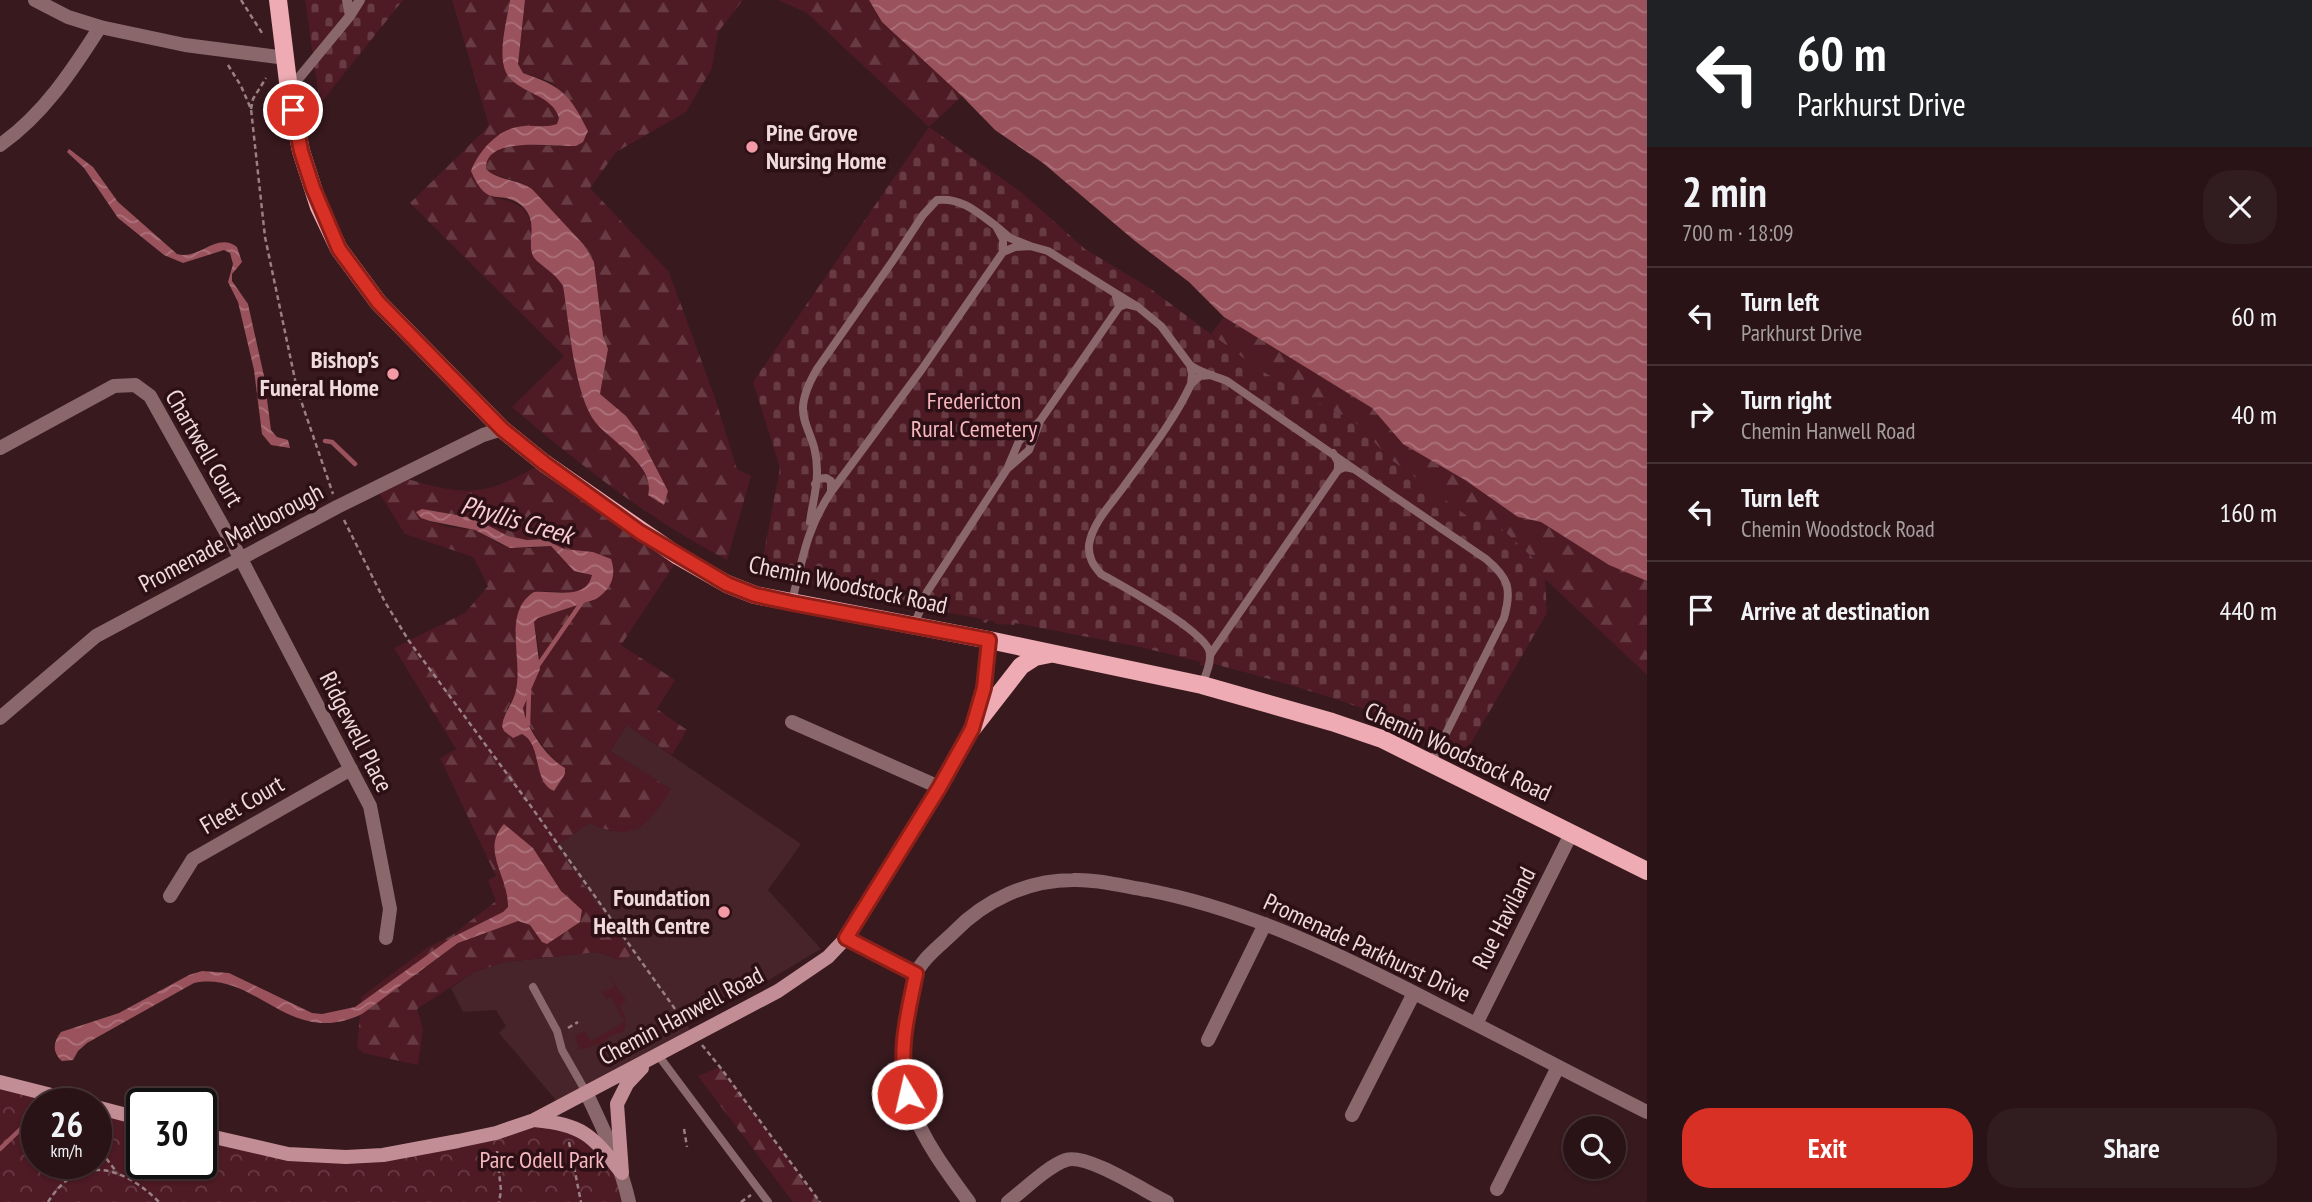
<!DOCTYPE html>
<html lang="en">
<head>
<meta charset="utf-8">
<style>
	:root { --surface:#291316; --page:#311c1f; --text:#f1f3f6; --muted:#a59ea1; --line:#453235; --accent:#d93025 }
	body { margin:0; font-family:"PT Sans Narrow",sans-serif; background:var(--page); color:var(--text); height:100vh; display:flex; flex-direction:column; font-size:26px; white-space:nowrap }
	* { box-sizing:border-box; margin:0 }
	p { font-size:23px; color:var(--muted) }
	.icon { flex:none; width:38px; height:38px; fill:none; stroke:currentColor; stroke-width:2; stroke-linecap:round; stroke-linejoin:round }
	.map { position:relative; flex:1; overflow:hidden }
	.sheet { display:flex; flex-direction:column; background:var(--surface); width:665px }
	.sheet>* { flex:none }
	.guide { background:#202124; color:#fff; overflow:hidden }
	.tools { position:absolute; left:1563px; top:1116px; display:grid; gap:14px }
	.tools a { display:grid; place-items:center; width:63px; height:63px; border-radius:50%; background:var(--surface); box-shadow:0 2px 5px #0004,0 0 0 2px var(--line); font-size:35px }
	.speed { position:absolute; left:21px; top:1088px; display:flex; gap:14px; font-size:35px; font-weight:700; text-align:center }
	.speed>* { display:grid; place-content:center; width:91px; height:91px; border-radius:50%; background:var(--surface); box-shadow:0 2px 5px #0004,0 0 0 2px var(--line); line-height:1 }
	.speed small { font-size:18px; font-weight:400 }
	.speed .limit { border:4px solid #111; border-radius:10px; background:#fff; color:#111 }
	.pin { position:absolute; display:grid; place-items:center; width:60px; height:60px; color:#fff; margin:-30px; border:4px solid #fff; border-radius:50%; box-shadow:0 2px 7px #0007 }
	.me { position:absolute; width:77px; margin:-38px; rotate:351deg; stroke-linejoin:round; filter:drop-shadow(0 0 5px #0008) }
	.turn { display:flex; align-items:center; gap:24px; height:147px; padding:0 35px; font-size:32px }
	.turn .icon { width:91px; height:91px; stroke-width:2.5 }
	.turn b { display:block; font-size:49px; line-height:60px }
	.round { display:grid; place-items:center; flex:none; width:74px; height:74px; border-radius:28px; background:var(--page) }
	.overview { display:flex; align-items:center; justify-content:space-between; height:119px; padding:0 35px }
	h1 { font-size:42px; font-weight:600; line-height:52px }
	.primary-button { display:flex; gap:14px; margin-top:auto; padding:14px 35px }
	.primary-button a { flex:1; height:80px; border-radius:28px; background:var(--accent); color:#fff; font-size:28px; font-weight:600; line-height:80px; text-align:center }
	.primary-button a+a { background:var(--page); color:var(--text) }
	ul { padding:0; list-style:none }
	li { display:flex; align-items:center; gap:21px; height:98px; padding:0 35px; border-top:2px solid var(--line) }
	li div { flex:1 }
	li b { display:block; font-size:26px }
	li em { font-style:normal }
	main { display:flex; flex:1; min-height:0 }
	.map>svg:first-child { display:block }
	.built { fill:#472429 }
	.forest { fill:url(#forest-firs); fill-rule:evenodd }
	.cemetery { fill:url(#cemetery-stones) }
	.park { fill:url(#park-crowns) }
	.garden { fill:#4e1a24 }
	.water { fill:url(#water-waves) }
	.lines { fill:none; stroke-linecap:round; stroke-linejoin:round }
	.stream { stroke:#9a525d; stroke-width:4.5 }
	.path { stroke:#998083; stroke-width:2.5; stroke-dasharray:5 3.5; stroke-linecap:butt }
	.service { stroke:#89676b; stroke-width:8 }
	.pedestrian { stroke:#89676b; stroke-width:10 }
	.minor { stroke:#89676b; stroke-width:14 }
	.tertiary { stroke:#89676b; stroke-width:14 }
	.secondary { stroke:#c28d94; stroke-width:14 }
	.primary { stroke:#efabb3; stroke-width:18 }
	.route-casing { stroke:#8d1f18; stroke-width:18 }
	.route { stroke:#d93025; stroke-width:12 }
	.poi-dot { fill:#f49aa6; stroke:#2d1015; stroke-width:2.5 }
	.labels { text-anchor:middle; stroke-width:7; stroke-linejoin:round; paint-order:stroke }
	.poi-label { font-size:24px; font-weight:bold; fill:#efdadc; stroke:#2d1015; text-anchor:end }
	.park-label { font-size:24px; fill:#f7b7be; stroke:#2d1015 }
	.street-label { font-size:24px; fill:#efdadc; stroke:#2d1015 }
	.water-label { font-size:26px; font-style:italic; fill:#f9cdd1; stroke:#2d1015 }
</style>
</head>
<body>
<main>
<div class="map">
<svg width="1647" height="1202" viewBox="0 0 1647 1202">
	<defs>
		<pattern id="forest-firs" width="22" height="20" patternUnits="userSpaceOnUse" patternTransform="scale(1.75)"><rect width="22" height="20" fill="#4e1a24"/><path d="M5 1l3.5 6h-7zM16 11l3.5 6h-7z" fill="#683b43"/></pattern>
		<pattern id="cemetery-stones" width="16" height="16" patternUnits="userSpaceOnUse" patternTransform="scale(1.75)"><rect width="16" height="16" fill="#4e1a24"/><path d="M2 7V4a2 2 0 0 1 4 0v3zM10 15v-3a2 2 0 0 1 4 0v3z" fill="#683b43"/></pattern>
		<pattern id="park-crowns" width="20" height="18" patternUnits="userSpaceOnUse" patternTransform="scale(1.75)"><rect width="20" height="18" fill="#4e1a24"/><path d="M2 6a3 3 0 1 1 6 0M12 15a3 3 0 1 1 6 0" fill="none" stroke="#683b43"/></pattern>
		<pattern id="water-waves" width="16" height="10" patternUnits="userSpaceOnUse" patternTransform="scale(1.75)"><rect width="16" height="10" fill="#9a525d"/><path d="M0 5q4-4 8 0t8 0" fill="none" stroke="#ad727b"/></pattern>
	</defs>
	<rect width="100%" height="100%" fill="#37191e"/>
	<path class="built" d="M627,725L801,844L768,890L821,949L762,984L686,1023L693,1035L560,1105L499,1033L506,1026L496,1010L463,1012L451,988L474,972L505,962L598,952L621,960L556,846L589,823L609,831L637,829L651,817L671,789L610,751Z"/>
	<path class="forest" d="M452,0H510C507,20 499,47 504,67C511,94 551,91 559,118L557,124L550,126H520L476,159L491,197C521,202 534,210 532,243C532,249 531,255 535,259C546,271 553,268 563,286C569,324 573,393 596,422C601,429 610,435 616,440C631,452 646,470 650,488L667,491L600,394L608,349L522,183L489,173C485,168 484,164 488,158C499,138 542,147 561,146C570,146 579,140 587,137C589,124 561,89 550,82C542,78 531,76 523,73L518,64L525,0H743L718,32L712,68L686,112L616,152L590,188L669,272L715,398L737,469L751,476L727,560C648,519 579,464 512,407L564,356L410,203L489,126Z
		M778,0H869L882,22L962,96L929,127L807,13Z
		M1224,317L1372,408L1403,444L1465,480L1518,517L1541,522L1609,565L1647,581V675L1545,579L1533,559L1501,528L1467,516L1390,459L1357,424L1258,369L1211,334Z
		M535,467L674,565L621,645L675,680L657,709L687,730L672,755L627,725L610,751L671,789C647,828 634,843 589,823L556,846L633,955L621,960L598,952L505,962L474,972L417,1009L423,1029L418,1065L363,1053L357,1047L360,1015L458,943L518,921L530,925L538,937L580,922L582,910L561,891L533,848L504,824L508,907L503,912L451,938L361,1003V997L427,948L451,936L496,901L488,880L496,876L440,758L456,749L394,648L465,613L488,586L473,557L405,534L376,488L398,476C457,494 480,500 535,467ZM422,509L474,518L508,536L527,540L545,539L564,549L593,552L596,599L538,618L534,622L540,655L523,708C528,730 546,751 561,766L544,781L532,742L522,734L513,737L507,709L516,693L519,666L515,633L528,596L534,592L546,591L577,593L588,585L593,577L592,575L574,571L551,546L529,548L501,545L475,530L448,527L421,518Z
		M720,1067L809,1187L820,1202H793L698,1076Z"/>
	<path class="cemetery" d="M305,0H403L320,104Z
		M929,127L1021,192L1085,249L1148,287L1258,369L1357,424L1390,459L1467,516L1501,528L1534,559L1545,579L1547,613L1464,755L1432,741L1433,738C1363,704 1289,684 1214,664L1213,669L1200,665L1201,662L1140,647L1015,623L1014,625L995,624V622L988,620L986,623L982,622V619L927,609L924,612L913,609V606L827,589L805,582L804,584L790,580L791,577L762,563L780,468L753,382Z"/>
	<path class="park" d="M0,1082L87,1104H37V1164H96V1107L142,1119V1164H201V1134L346,1157L516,1127L563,1123L602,1148L629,1202H0Z"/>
	<path class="garden" d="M609,975L626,1000L620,1007C625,1014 628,1024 623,1032L611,1035L602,1044C593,1044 586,1050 579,1049L575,1036L585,1031L591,1041L624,1022L611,997L606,999L601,990L604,992L615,986Z"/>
	<path class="water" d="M510,0H525L518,64L523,73C561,86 570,94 588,131L583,142L576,146C552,147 485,135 486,169C498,181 518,179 532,189L584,245L594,262L603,336L608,349L600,394L626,416L637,431L668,491L664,505L648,495C656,466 612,442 596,423C574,396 569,322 563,286C554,271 537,264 533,256C526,242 540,221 521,205C499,188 488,211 471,171C479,150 500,127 524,126C535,125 546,128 557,124L559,118C551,91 511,94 504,67C499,47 507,20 510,0Z
		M869,0H1647V581L1609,565L1541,522L1518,517L1465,480L1403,444L1372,408L1224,317L1189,282L1135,241L1043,163L995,130L962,96L882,22Z
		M69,149L93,167L118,202L177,254C199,261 216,231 237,247L242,262L232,274V281L248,304L264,376L271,430L277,437L288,440L290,448L271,445L262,434L254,370L238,302L228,282L233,264L230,253L224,250L183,263L164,255L118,218L84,168L67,152Z
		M422,509L474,518L508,536L527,540L544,539L564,549L593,552L611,559C617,576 611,589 596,599L538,618L534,622L540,669L523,708C527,729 547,758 565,768V774L554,791C532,782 543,745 522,734L513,738L504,731L502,726C504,712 514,702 516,690C523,658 502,612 534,592C555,590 586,601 592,575L574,571L551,546L510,548L475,530L430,521L421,518L416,512Z
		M504,824L533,848L561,891L582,910L580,922L547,944L542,942L530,925L518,921L458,943L362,1014C288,1049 257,970 194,983L87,1043L78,1051L73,1060L62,1061C52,1052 53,1042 61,1032L119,1013L189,975L202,971L229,973L312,1013L322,1014L355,1007L451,938L503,912L508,907C509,877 480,850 504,824Z"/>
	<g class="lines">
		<path class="stream" d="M325,441L332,442L355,464
			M537,667L584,599
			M528,724L529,691
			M0,1149L30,1120"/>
		<path class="path" d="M241,0L262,33
			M228,65L241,86L251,109L265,237L297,389L333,494
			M251,109L253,99L266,78
			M344,520L385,602L409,641L530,805L685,1023
			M568,1028L578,1022
			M702,1045L720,1067L820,1202
			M684,1129L687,1147
			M569,1142L581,1202
			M96,1145L115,1170
			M497,1151L501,1191L499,1202
			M48,1202C79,1152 124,1167 159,1202
			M741,1202L751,1195"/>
		<path class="service" d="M1030,246L1048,251L1115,293
			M1138,307L1161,326L1190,365
			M1212,375L1200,376L1191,384L1192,374L1190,365C1201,373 1214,376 1227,381L1354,469L1345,467L1338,470V462L1333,453
			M1191,384C1174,421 1146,456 1122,489C1110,505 1092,524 1089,545C1088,557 1093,565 1101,574C1122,586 1206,631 1210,653C1211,662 1206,675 1202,684
			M1040,421L1029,450L1007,469L1019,441L1040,421L1119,307L1126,304L1138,307L1115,293L1119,307
			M1354,469L1486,559C1509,578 1512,589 1504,618L1431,763
			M815,484L818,479L826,478L831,481V492
			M810,522C812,506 817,489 817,473C818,423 785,424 817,369L894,259L923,215L937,200C961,197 977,212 996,226
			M792,601C803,558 806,530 831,492L922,369L1003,252L1015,247L1030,246L1010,238L996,226L1003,239V252
			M914,626L927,592L1007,469
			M1210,655L1338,470
			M533,987L557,1031L562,1050L586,1092
			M658,1055L768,1202"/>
		<path class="pedestrian" d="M347,0L350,16L360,0
			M289,90L350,16"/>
		<path class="minor" d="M0,145C43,115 72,71 100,27
			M0,448L114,386L135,385L150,396L241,559L370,806L390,909L386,938
			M0,718L96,636L337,507L483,435L502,429
			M792,722L939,787
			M170,896L193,859L351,769
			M846,938L916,974
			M1476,1024L1572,832
			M1208,1040L1265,924
			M1352,1115L1414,993
			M1497,1189L1558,1067
			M969,1202C918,1133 889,1090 910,1002C912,993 912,984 915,976C921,959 942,944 954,932C985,900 1028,880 1073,880C1097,879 1123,886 1147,890C1251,910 1345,957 1438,1005C1508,1040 1577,1077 1647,1112
			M1008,1202C1024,1190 1048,1166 1066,1160C1087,1153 1146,1192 1167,1202"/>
		<path class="tertiary" d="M35,0L68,17L100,27L185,45L286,58
			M586,1092C603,1129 620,1162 629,1202"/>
		<path class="secondary" d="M0,1082L87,1104
			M96,1107L142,1119
			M534,1120C583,1125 591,1134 621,1172
			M201,1134L288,1154L346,1157L383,1155L458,1141L496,1133L534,1120L778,991L828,957L846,938L939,787L972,729L984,688L989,640
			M622,1173L617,1104L627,1084L642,1068"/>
		<path class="primary" d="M278,0L289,90L301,151L319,207L339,249L378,302L502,429L544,463L678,556L727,584L755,595L989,640L1202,685L1332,722L1382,739L1647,871
			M972,729L1021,666L1035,657L1050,654"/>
	</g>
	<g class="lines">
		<g class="route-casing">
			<path id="route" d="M293,110L301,151L313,188L339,249L378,302L502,429L544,463L640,532L727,584L755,595L792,603L989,640L984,688L972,729L939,788L846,938L916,974C907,1017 898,1050 907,1094"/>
		</g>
		<use href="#route" class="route"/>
	</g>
	<g class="poi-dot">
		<circle cx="752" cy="147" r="7"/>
		<circle cx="393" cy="374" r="7"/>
		<circle cx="724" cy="912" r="7"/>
	</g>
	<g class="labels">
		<g class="poi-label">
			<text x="766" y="141" text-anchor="start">Pine Grove<tspan x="766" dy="28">Nursing Home</tspan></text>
			<text x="379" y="368">Bishop's<tspan x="379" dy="28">Funeral Home</tspan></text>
			<text x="710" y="906">Foundation<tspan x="710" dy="28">Health Centre</tspan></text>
		</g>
		<g class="park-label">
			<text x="974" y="409">Fredericton<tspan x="974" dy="28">Rural Cemetery</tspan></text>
			<text x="542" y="1168">Parc Odell Park</text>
		</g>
		<g class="street-label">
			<text transform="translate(204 448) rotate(60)" y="8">Chartwell Court</text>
			<text transform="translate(231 538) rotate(-28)" y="8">Promenade Marlborough</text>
			<text transform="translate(848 585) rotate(12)" y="8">Chemin Woodstock Road</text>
			<text transform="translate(356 732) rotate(63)" y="8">Ridgewell Place</text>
			<text transform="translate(1458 752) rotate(25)" y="8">Chemin Woodstock Road</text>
			<text transform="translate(242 805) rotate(-30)" y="8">Fleet Court</text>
			<text transform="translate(1504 918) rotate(-63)" y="8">Rue Haviland</text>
			<text transform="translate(1367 948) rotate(25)" y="8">Promenade Parkhurst Drive</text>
			<text transform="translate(681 1016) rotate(-28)" y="8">Chemin Hanwell Road</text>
		</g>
		<g class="water-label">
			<text transform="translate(517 520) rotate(16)" y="9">Phyllis Creek</text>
		</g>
	</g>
</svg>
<div class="tools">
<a><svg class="icon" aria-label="search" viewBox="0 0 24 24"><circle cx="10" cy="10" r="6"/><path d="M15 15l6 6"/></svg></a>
</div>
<div class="speed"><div>26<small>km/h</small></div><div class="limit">30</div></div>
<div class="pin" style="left:293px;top:110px;background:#d93025"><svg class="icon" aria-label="arrive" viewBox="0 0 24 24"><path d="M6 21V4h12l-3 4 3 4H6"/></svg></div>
<svg class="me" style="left:907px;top:1094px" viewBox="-20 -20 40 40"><circle r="17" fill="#d93025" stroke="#fff" stroke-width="3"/><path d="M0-11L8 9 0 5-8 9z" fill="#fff"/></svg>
</div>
<section class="sheet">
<div class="guide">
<div class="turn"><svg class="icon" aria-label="left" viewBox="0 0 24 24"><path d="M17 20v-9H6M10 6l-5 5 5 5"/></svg><div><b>60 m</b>Parkhurst Drive</div></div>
</div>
<div class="overview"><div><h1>2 min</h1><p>700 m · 18:09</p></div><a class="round"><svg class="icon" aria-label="close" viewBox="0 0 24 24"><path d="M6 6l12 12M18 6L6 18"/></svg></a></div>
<ul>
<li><svg class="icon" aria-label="left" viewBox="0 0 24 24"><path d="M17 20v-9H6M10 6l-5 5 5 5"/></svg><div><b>Turn left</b><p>Parkhurst Drive</p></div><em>60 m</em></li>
<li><svg class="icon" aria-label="right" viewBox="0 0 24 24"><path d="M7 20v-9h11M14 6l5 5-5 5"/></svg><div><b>Turn right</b><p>Chemin Hanwell Road</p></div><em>40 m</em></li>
<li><svg class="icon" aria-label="left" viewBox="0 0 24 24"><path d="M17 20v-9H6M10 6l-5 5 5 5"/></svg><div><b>Turn left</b><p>Chemin Woodstock Road</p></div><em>160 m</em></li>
<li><svg class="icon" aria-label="arrive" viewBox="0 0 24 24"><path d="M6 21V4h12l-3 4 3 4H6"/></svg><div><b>Arrive at destination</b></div><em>440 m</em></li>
</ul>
<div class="primary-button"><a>Exit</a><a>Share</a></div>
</section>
</main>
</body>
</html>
